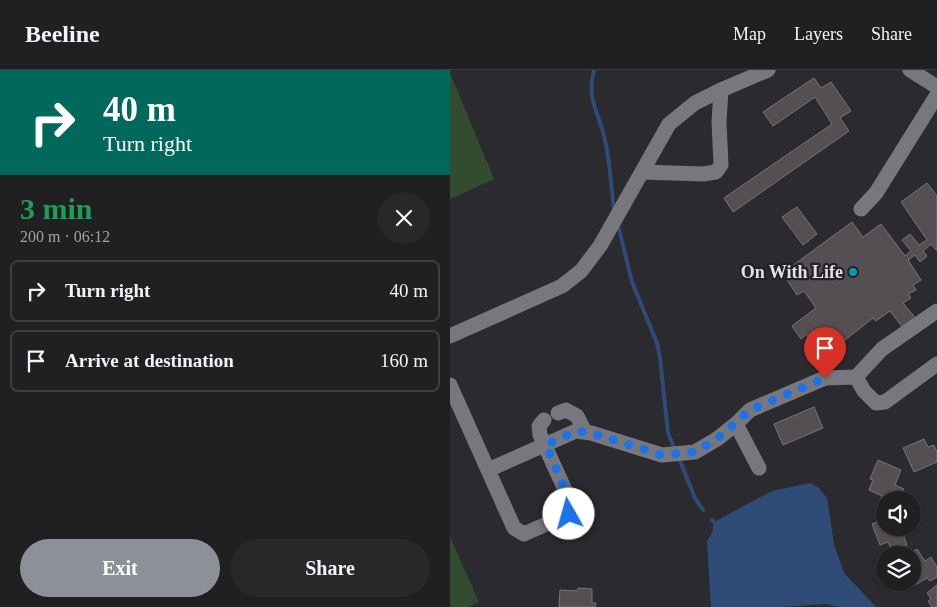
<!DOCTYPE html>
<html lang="en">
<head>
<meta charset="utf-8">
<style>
	:root { --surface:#202023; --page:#28282b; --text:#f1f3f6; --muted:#a2a3a6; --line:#3d3e41; --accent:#8c9099 }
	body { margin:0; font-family:Georgia,serif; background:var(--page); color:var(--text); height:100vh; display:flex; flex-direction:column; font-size:19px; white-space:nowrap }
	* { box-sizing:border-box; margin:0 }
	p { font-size:16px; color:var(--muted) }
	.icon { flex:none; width:28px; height:28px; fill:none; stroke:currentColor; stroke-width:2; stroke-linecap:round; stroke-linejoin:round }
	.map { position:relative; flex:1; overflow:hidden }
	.sheet { display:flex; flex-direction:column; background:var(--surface); width:450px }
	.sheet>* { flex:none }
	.guide { background:#00695c; color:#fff; overflow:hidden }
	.buttons { position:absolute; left:426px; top:421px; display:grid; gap:10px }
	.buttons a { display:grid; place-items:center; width:45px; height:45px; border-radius:50%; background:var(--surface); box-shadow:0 1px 4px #0004,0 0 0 1px var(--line); font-size:25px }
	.pin { position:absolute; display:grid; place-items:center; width:42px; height:42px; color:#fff; margin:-51px -21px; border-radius:50% 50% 50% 0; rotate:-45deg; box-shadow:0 0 5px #0007 }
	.pin .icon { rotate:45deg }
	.me { position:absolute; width:55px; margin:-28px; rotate:353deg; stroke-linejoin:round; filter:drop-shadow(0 0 4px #0008) }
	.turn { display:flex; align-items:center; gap:18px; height:105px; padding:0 20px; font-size:22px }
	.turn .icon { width:65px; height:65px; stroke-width:2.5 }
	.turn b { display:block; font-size:35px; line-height:42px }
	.round { display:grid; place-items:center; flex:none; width:52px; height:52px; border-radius:26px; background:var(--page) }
	.summary { display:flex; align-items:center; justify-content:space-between; height:85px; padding:0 20px }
	h1 { font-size:30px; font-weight:600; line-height:38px; color:#1e9e55 }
	.action { display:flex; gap:10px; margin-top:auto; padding:10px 20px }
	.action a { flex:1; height:58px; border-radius:30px; background:var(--accent); color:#fff; font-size:20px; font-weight:600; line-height:58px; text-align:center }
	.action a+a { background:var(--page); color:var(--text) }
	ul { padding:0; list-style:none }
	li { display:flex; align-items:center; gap:15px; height:62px; margin:0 10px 8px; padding:0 10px; border:2px solid var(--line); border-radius:8px }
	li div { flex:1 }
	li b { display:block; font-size:19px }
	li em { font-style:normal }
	header { display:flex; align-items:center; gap:30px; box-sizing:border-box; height:70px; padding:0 25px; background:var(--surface); border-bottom:1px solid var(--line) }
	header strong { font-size:24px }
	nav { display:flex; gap:28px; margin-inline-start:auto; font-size:18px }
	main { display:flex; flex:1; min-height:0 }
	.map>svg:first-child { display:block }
	.green { fill:#314c2f }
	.water { fill:#2e4c77 }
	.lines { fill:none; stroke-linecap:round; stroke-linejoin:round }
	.stream { stroke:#2e4c77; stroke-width:4 }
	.building { fill:#554e52; stroke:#797376 }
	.minor { stroke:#78777d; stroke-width:15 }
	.route { stroke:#1a73e8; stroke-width:9; stroke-dasharray:0 16.2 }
	.culture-dot { fill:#0f9aa8; stroke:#212026; stroke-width:2 }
	.labels { text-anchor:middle; stroke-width:4.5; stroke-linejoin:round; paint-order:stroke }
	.poi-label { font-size:18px; font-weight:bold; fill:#e2e1e5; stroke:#212026; text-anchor:end }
</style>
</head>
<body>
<header>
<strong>Beeline</strong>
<nav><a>Map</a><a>Layers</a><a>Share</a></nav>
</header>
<main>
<section class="sheet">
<div class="guide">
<div class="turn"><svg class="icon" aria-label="right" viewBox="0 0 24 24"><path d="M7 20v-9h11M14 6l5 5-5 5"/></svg><div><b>40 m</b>Turn right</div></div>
</div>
<div class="summary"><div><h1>3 min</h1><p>200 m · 06:12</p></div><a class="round"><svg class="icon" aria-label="close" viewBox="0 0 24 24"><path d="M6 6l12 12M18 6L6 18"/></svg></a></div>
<ul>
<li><svg class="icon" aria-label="right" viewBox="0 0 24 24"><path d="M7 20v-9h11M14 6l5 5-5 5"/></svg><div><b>Turn right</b></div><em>40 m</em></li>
<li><svg class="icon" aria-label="arrive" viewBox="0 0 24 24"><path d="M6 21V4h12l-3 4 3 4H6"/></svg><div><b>Arrive at destination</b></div><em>160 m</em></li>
</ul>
<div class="action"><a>Exit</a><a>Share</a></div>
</section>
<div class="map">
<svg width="487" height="537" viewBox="0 0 487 537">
	<rect width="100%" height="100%" fill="#2b2a2f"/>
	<path class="green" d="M0,3L44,109L0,129Z
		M0,467L29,532L18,537H0Z"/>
	<path class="water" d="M360,413L369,418L377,428L384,474L394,503L426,537H390L375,534L332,537H261L257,471L262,463L264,452L322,421Z"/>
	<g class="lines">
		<path class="stream" d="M144,0C136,31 149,41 155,70C160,92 161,116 164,139
			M168,155L182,212L207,273L210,288L218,363L225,380
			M228,386L245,428L253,440
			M262,450L264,452"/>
	</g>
	<path class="building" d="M364,8L371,18L381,12L401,41L390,48L399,61L283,142L274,128L382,54L365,27L323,56L313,42Z
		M477,113L487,126V181L481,174L473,181L477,186L470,192L465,185L458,190L471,210L463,215L466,220L458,224L461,228L453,233L467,250L454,259L440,241L426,251L423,248L372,288L356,265L351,269L342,256L366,238L354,221L347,225L337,210L342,206L338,199L402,152L413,167L431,154L455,186L461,181L452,170L460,164L469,175L477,170L451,132Z
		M347,137L367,164L353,175L332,147Z
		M364,337L373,358L333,375L324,354Z
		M474,369L478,377L484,375L487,382V392L464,402L453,378Z
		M428,390L451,400L445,415L454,419L449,430H435V434L430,431L432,426L419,420L423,410L420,409Z
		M435,449V458H451L457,475L442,481L438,472L430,475L422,454Z
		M467,479L475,491L481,487L487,497V507L480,511L477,508L458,519L454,512H462V485H457Z
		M487,515V537H482L478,531L481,529L477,523Z
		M128,518L142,519V533H146L145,537H109L110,520L127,521Z"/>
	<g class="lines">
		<path class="minor" d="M460,0L487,17
			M192,102L253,104L266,102L271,95L269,52L271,20
			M411,139L426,123L487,25
			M487,241L432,279L406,307L414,321L426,333L435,332L487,294
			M0,266L112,216L131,201L150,176L219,54L245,33L271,20L318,0
			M0,315L38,400
			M108,343L116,340L127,346L135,362
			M94,350L89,356L90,365L121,433L119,444L74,464L64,458L38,400L126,361L141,363L212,385L245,382L267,369L286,354
			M309,398L286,354L300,340L375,308L406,307"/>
	</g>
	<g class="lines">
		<path class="route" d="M119,444L121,433L96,375L126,361L141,363L212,385L245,382L267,369L300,340L375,308"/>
	</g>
	<circle class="culture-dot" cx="403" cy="202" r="5"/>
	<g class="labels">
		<g class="poi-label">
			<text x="393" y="208">On With Life</text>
		</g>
	</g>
</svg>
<div class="buttons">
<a><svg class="icon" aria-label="sound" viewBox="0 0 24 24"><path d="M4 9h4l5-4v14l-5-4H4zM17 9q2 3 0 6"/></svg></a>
<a><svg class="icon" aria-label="layers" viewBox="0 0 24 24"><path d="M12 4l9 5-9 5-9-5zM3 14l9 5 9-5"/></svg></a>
</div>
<div class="pin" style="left:375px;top:308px;background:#d93025"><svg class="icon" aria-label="arrive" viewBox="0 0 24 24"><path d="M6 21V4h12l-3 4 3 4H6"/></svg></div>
<svg class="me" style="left:119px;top:444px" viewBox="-20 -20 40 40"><circle r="19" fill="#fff"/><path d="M0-13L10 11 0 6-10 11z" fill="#1a73e8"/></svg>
</div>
</main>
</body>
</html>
